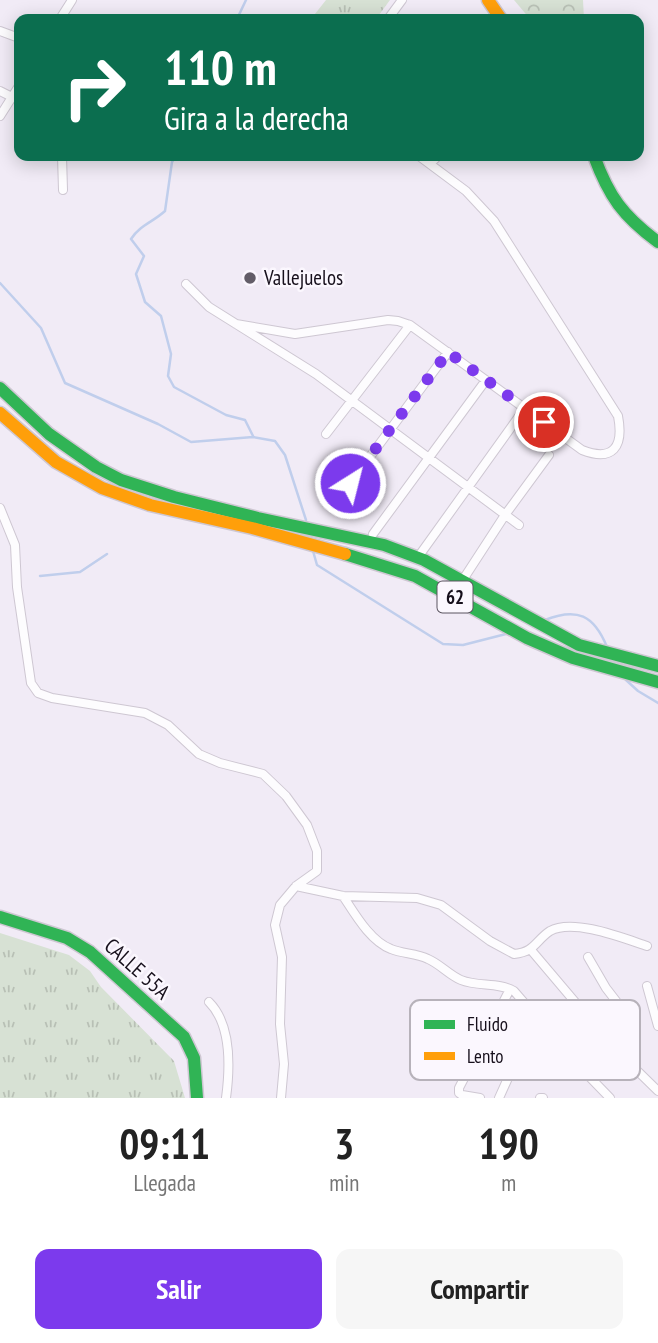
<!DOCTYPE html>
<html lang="es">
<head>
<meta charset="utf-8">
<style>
	:root { --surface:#fff; --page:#f6f6f6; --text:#222; --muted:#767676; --accent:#7c3aed }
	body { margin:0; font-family:"PT Sans Narrow",sans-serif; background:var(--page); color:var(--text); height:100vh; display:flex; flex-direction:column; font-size:26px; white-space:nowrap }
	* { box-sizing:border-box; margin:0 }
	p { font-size:23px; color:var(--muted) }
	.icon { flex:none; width:38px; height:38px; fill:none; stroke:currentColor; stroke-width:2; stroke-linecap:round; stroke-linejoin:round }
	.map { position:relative; height:1098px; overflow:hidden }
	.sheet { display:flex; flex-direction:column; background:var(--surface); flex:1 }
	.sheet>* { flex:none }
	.hud { position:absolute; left:14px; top:14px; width:630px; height:147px; border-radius:14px; box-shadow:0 4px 18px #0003; background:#0b6e4f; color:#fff; overflow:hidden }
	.pin { position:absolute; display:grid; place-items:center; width:60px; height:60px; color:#fff; margin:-30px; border:4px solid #fff; border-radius:50%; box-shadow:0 2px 7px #0007 }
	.me { position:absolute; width:77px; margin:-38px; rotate:36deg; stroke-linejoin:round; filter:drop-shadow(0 0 5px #0008) }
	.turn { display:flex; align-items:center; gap:24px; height:147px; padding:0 35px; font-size:32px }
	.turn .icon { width:91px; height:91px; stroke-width:2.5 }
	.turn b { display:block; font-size:49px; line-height:60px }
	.eta { display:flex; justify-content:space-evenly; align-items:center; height:119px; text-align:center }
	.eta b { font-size:42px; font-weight:600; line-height:49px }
	.action { display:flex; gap:14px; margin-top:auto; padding:14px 35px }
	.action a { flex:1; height:80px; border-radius:14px; background:var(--accent); color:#fff; font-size:28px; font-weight:600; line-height:80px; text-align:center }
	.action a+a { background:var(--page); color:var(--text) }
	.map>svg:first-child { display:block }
	.grass { fill:url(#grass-tufts) }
	.forest { fill:url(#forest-crowns) }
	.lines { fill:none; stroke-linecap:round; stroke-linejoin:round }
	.stream { stroke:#c0ceec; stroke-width:2.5 }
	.street-casing { stroke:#cec7d2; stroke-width:10 }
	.fast-casing { stroke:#cec7d2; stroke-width:15 }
	.slow-casing { stroke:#cec7d2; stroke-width:15 }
	.street { stroke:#fdfcfe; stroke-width:8 }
	.fast { stroke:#30b455; stroke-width:12 }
	.slow { stroke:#ff9f0a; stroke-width:12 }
	.route { stroke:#7c3aed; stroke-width:12; stroke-dasharray:0 21.6 }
	.poi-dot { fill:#635d68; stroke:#fbf7fe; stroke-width:2.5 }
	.labels { text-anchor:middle; stroke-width:5; stroke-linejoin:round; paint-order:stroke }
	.shield { fill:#fbf7fe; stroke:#5b5560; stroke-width:2 }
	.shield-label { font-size:19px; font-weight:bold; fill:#17101c }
	.poi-label { font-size:21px; fill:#17101c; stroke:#fbf7fe; text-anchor:start }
	.street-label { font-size:21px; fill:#17101c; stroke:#fbf7fe }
	.key { fill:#fbf7fe; stroke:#b7b2ba; stroke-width:2 }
	.key-label { font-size:19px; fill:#17101c }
</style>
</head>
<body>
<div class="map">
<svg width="658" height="1098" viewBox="0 0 658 1098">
	<defs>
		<pattern id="grass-tufts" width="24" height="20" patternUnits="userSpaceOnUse" patternTransform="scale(1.75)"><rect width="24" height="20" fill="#d7e1d4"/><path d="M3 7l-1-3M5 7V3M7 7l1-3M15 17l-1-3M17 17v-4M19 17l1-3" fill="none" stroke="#b8c0b5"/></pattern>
		<pattern id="forest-crowns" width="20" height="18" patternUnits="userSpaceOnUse" patternTransform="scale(1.75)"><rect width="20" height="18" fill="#d7e1d4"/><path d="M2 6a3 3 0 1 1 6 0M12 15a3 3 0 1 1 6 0" fill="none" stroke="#b8c0b5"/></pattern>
	</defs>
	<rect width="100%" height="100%" fill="#f1ebf6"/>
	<path class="grass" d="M326,0H390L376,19H311Z
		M0,933L69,955L90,971L101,987L174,1061L185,1098H0Z"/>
	<path class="forest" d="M514,0H583L584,19H530Z"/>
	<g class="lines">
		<path class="stream" d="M237,19L246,0
			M176,156L172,162L165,211C153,222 140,225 131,239L144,256L136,274L145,302L161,316L171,354L168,376L174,387L226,415L245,420L253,436
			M0,283L41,328L65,383L158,424L191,442L253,437L275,441L285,455L306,520
			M313,551L317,565L443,644L463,645L506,634
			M40,576L80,572L107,554
			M545,620C577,607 594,615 607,647
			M626,680L638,691L658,703"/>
		<g class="street-casing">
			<path id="street" d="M60,19L72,0
				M388,19L402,0
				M0,31L19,38
				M0,91L12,97
				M0,116L19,86
				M62,156L63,190
				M430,164L438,156
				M186,284L209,307L316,374L519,525
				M236,324L295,334L388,320L398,321L410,325L582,450C613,462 624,447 618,416L494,221L466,191L419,156
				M326,434L410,325
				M337,501L448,352
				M0,508L15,545L17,587L31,683L38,693L52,698L145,713L168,725L199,754L220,763L263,774L286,796L307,825L317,851V871L296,886L280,905L275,925L282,957L280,1024L284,1064L281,1098
				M373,534L486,380
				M421,553L525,408
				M466,575L505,515L549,455
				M296,886L343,896L417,898L441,905L490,941L514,954C535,952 535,941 550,931C573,918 623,938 647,946
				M343,896C355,914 370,941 391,949C403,954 416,953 428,959C440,964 449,975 461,980C478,987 498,982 514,991L579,1066L610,1098
				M531,950L614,1048L658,1091
				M588,957L606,988L623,1010L621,1031L614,1048
				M647,986L658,1026
				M209,1002C232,1025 230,1068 226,1098
				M480,1098L462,1095L459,1093V1088L510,989
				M499,1098L536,1016
				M540,1098H543"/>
		</g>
		<g class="fast-casing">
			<path id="fast" d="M594,156C609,197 623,216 658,242
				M0,388L49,434L96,467L121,480L174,497L258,518L384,545L424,560L579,645L658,666
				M345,554L415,576L527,638L573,658L658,682
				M0,917L67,938L90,952L184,1037L194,1058L197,1098"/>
		</g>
		<g class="slow-casing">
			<path id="slow" d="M488,0L501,19
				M0,413L56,462L102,488L150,505L252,528L345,554"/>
		</g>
		<use href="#street" class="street"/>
		<use href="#fast" class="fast"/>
		<use href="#slow" class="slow"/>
	</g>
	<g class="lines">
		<path class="route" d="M350,483L448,352L544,422"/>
	</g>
	<circle class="poi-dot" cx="250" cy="278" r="7"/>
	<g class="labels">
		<rect class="shield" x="437.5" y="581.5" width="35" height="31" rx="5"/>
		<g class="shield-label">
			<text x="455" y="604">62</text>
		</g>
		<g class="poi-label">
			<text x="264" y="285">Vallejuelos</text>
		</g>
		<g class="street-label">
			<text transform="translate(137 969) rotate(42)" y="7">CALLE 55A</text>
		</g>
	</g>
	<rect x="410" y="1000" width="230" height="80" rx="10" class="key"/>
	<rect x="424" y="1020" width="31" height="9" fill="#30b455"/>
	<rect x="424" y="1052" width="31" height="8" fill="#ff9f0a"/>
	<g class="key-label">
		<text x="467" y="1031">Fluido</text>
		<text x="467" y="1063">Lento</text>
	</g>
</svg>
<div class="pin" style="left:544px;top:422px;background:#d93025"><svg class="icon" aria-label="arrive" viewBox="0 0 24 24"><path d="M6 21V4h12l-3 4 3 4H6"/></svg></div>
<svg class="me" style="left:350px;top:483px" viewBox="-20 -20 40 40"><circle r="17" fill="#7c3aed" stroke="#fff" stroke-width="3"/><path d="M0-11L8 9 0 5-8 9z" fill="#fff"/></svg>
<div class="hud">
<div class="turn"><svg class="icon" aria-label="right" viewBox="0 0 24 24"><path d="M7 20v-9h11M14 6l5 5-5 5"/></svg><div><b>110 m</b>Gira a la derecha</div></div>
</div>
</div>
<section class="sheet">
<div class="eta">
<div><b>09:11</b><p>Llegada</p></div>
<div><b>3</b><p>min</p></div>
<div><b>190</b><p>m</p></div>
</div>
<div class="action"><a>Salir</a><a>Compartir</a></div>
</section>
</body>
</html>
